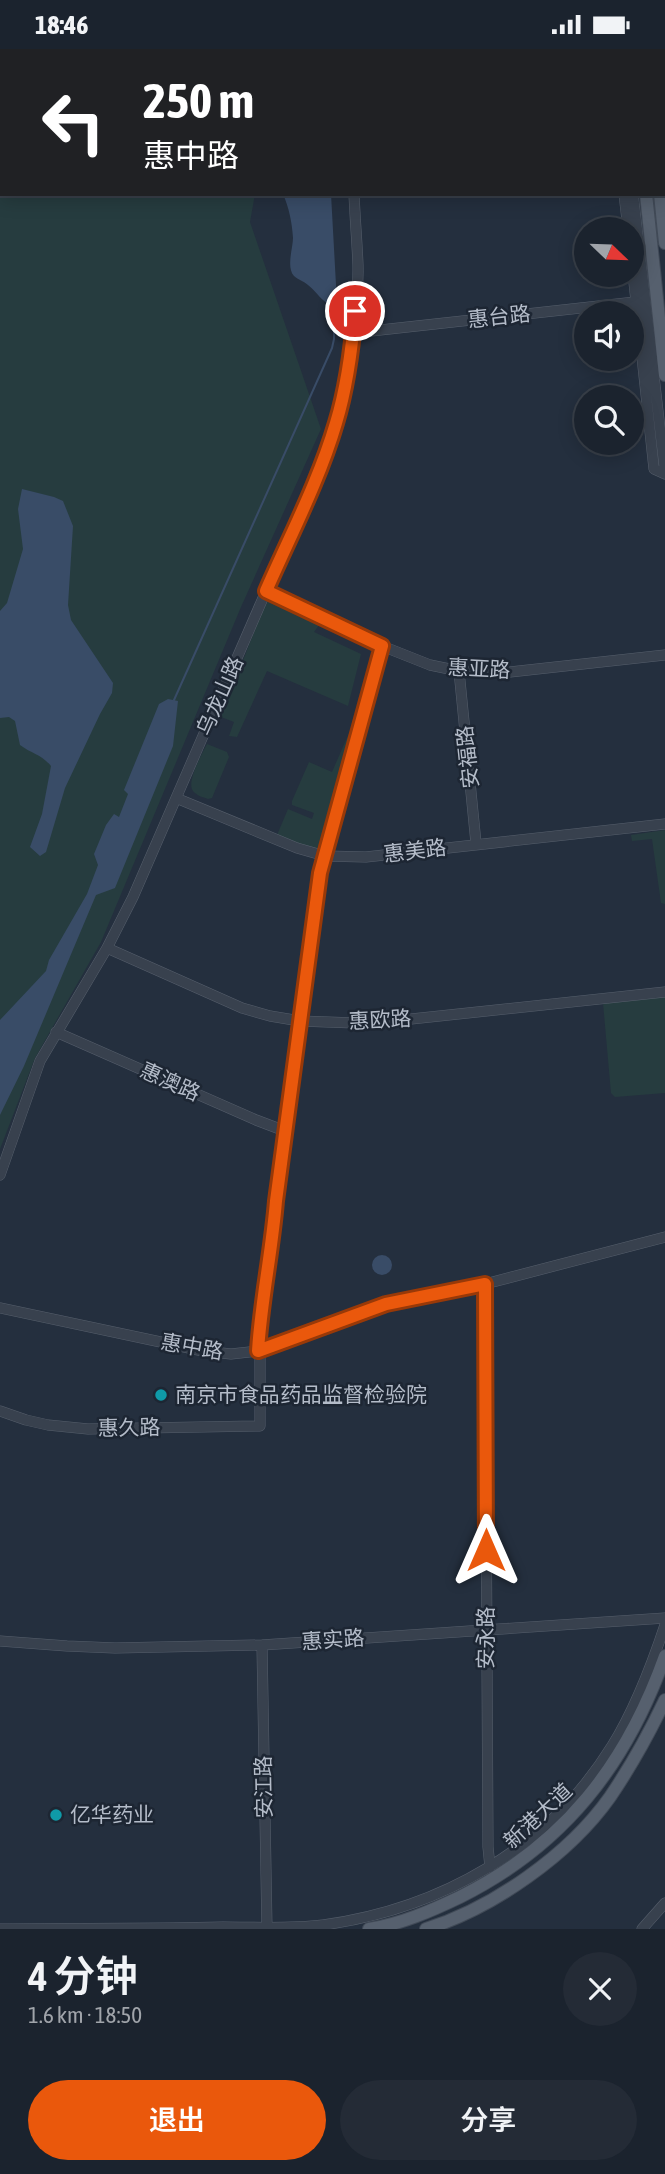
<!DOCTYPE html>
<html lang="zh">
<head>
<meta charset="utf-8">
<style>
	:root { --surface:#1b232e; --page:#242b36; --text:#f1f3f6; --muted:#a0a4aa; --line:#39404a; --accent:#ea580c }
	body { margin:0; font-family:"Asap Condensed","Noto Sans SC",sans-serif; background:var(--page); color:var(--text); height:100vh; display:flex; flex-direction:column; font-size:26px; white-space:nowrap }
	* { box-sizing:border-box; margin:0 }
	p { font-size:23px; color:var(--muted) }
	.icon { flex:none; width:38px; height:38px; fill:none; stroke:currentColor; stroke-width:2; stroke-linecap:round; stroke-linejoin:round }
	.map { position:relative; height:1880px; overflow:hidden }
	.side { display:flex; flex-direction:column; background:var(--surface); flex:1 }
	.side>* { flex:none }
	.top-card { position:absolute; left:0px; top:0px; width:665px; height:147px; box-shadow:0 4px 18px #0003,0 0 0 2px var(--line); background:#202124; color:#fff; overflow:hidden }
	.needle { width:46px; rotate:113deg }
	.buttons { position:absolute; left:574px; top:168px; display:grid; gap:14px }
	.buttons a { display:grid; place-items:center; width:70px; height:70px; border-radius:50%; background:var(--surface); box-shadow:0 4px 18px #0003,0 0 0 2px var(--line); font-size:35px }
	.pin { position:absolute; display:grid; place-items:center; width:60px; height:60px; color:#fff; margin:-30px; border:4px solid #fff; border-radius:50%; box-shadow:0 2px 7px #0007 }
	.me { position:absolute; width:77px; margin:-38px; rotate:0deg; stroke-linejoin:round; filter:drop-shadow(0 0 5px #0008) }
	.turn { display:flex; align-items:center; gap:24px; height:147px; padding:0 28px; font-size:32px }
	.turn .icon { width:91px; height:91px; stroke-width:2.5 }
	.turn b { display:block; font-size:49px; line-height:60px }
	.round { display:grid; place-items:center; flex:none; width:74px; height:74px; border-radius:37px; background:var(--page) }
	.summary { display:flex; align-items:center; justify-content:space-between; height:119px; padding:0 28px }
	h1 { font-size:42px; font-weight:600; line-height:52px }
	.primary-button { display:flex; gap:14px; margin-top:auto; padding:14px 28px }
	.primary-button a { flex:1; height:80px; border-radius:42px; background:var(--accent); color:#fff; font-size:28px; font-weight:600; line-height:80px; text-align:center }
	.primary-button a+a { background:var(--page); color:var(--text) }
	.status { display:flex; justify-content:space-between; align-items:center; height:49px; padding:0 35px; background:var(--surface); direction:ltr }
	.status svg { height:19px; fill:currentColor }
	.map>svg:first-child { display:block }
	.green { fill:#263c3f }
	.water { fill:#394c67 }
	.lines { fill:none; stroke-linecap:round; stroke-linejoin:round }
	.stream { stroke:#394c67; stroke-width:2 }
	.minor-casing { stroke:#565f6c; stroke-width:11 }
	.major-casing { stroke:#414a57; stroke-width:14 }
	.minor { stroke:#38414e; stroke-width:10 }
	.major { stroke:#56606e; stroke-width:12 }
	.route-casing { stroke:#983908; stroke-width:18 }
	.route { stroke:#ea580c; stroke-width:12 }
	.culture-dot { fill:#0f9aa8; stroke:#1d2633; stroke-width:2.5 }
	.labels { text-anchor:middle; stroke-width:5; stroke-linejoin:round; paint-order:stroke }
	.street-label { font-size:21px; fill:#b4bcc9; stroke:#1d2633 }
	.poi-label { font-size:21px; fill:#b4bcc9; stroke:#1d2633; text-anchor:start }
</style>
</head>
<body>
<div class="status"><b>18:46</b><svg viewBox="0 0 49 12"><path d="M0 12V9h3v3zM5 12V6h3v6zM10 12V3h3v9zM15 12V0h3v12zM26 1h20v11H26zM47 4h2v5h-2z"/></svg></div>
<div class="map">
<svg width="665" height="1880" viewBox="0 0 665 1880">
	<rect width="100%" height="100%" fill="#242f3e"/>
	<path class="green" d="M0,0H280V2H2V145H255L250,173L321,380L241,558L101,893L35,1009L0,1100Z
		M273,550L322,572L314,583L361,605L348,657L267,622L237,688L229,687L234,673L221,668L261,565L268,552Z
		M349,684L355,686L322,800L310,799L277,786L288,760L312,770L314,764L292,756V752L309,713L332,723Z
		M207,695L227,703L229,708L212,749L208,750C203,748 197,747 193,742C186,733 202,705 207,695Z
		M665,781V855L661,854L652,790L632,792L631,786Z
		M665,947V1044L615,1048L611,1044L603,954Z"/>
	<path class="water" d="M283,145H331L337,254L334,257C321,253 318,244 308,236C304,232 298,231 294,227C286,218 293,199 293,189C292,173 289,159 283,145Z
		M22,440L54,448L63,452L73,477L68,556L71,571L113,634L112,644L100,665L65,739L46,803L40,807L30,798L42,765L51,717C41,705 32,705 20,696L15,672L9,668L0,669V562L7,554L23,500L18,460Z
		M168,650L178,652L173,697L115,839L96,846L24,1017L0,1066V971L46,922L49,911L87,845L98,816L94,805L106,776L114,765L119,768L128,745L124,741L159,655Z
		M372 1216a10 10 0 1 1 20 0a10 10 0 1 1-20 0Z"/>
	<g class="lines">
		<path class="stream" d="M316,0V2
			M174,651L332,299L334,290V257"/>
		<g class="minor-casing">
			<path id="minor" d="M345,0V2
				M608,0L609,2
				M620,0V2
				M624,145L628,180
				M633,145L665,423
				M632,215L654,420L665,425
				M353,284L644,252
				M266,542L382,597L430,616L459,622L510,623L665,606
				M459,622L476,794
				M176,749L297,799L325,807L366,808L665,775
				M107,899L242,959L270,967L300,972L355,974L383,973L665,943
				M56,983L256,1071L285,1082
				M0,1126L40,1012L107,899L133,848L320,418C343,354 359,284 358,216C357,192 355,169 354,145
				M485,1235L488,1798L490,1818
				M0,1259L203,1302L231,1305L258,1302L386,1255L485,1235L665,1188
				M0,1362L26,1371L48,1376L88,1380L260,1377V1272L272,1198L276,1152L320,824L382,597
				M0,1592L67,1597L115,1599L262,1596L665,1569
				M262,1596L267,1880
				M0,1880C74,1879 149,1880 223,1878C256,1878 290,1880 323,1876C440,1860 549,1799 612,1697C635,1660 651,1618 665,1576
				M642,1880L665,1854"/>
		</g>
		<g class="major-casing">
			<path id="major" d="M630,0L631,2
				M645,0V2
				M646,145L665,326
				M660,145L665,194
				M369,1880C401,1875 431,1862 460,1848C564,1796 626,1716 665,1607
				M426,1880C493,1859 569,1806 610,1748C631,1717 649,1685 665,1651"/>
		</g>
		<use href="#minor" class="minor"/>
		<use href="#major" class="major"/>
	</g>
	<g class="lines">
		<g class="route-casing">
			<path id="route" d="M355,262C352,299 347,338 336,374C319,432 290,487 266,542L382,597L320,824L276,1152C272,1202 261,1252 258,1302L386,1255L485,1235L486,1501"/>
		</g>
		<use href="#route" class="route"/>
	</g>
	<g class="culture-dot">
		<circle cx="161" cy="1346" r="7"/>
		<circle cx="56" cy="1766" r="7"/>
	</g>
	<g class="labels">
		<g class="street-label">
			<text transform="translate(499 268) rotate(-6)" y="7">惠台路</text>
			<text transform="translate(479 620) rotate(3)" y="7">惠亚路</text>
			<text transform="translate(220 647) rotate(-66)" y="7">乌龙山路</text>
			<text transform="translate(468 708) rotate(-96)" y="7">安福路</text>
			<text transform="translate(415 802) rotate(-7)" y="7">惠美路</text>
			<text transform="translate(380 971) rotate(-3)" y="7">惠欧路</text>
			<text transform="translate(170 1033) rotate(24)" y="7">惠澳路</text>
			<text transform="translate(192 1298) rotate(10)" y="7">惠中路</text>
			<text transform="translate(129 1379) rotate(-1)" y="7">惠久路</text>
			<text transform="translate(486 1589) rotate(-90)" y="7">安永路</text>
			<text transform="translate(333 1591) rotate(-4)" y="7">惠实路</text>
			<text transform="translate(264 1738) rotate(-91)" y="7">安江路</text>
			<text transform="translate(538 1767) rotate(-43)" y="7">新港大道</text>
		</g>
		<g class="poi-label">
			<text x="175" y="1353">南京市食品药品监督检验院</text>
			<text x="70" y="1773">亿华药业</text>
		</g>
	</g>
</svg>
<div class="buttons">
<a><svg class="needle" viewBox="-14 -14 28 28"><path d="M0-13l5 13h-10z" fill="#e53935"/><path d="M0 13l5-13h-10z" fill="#a0a4aa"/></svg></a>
<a><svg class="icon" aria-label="sound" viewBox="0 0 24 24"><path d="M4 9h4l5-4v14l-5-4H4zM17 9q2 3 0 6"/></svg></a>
<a><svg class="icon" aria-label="search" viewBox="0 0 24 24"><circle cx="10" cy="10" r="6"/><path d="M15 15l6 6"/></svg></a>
</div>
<div class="pin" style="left:355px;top:262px;background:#d93025"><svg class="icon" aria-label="arrive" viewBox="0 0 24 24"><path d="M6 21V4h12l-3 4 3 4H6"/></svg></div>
<svg class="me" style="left:486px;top:1501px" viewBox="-20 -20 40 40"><path d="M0-17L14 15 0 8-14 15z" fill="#ea580c" stroke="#fff" stroke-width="4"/></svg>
<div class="top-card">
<div class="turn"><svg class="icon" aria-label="left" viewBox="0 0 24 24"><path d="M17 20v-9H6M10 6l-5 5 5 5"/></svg><div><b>250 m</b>惠中路</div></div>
</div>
</div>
<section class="side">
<div class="summary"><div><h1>4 分钟</h1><p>1.6 km · 18:50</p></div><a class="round"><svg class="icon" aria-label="close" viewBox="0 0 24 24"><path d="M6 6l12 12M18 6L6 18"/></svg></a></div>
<div class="primary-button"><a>退出</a><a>分享</a></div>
</section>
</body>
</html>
